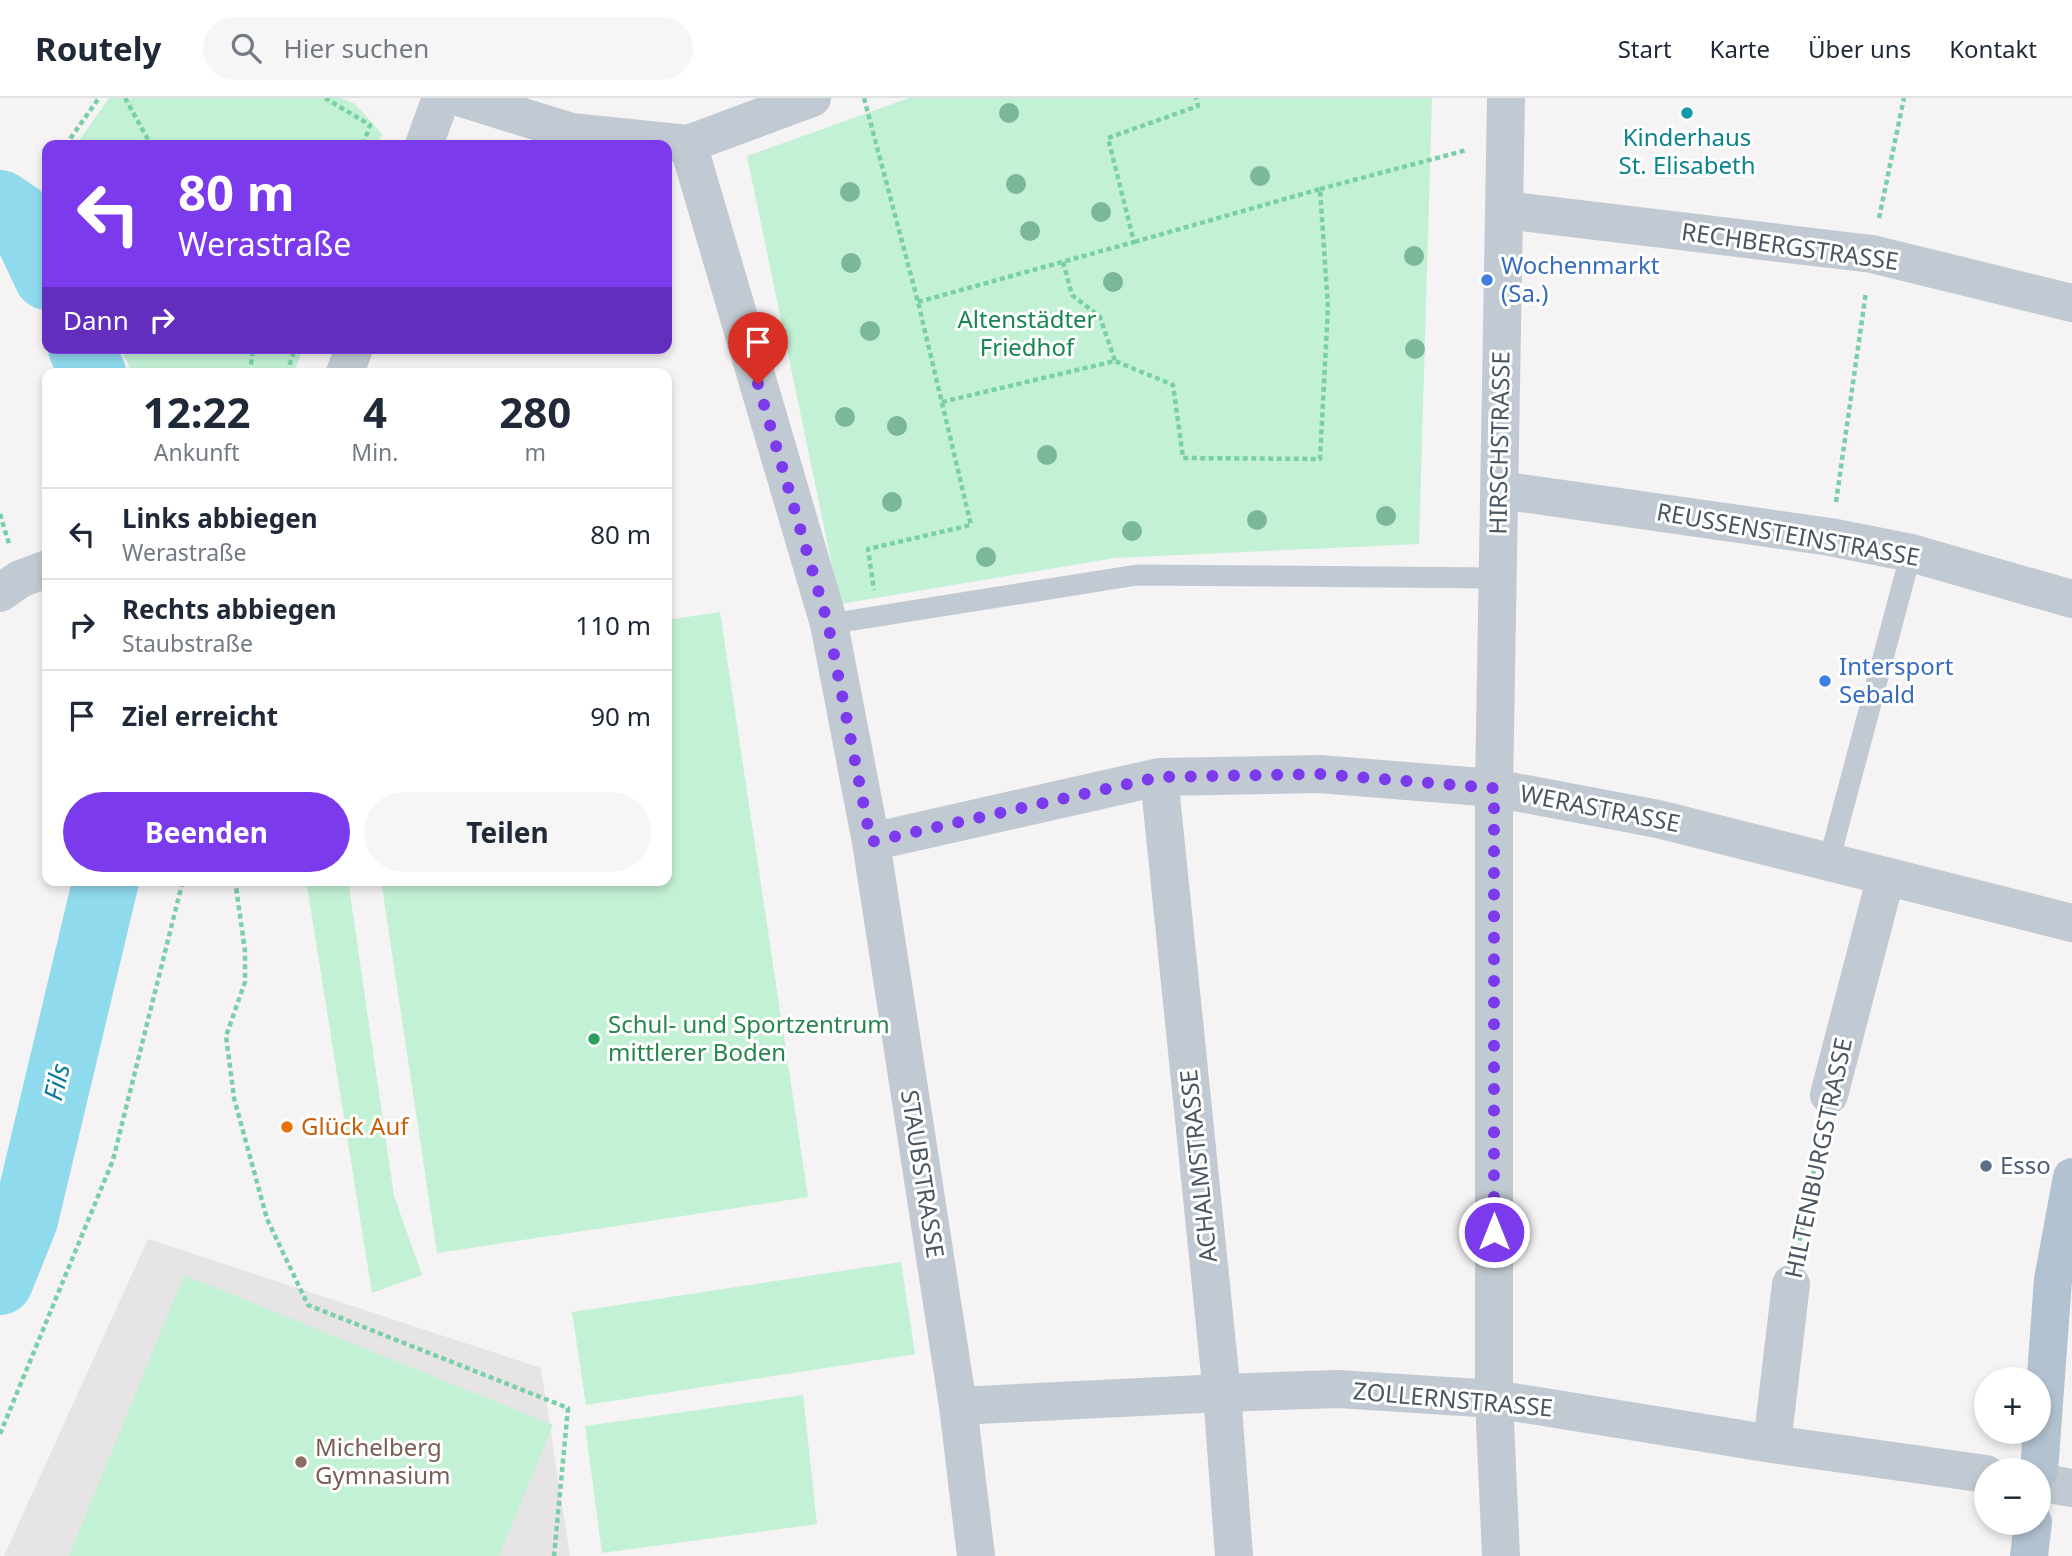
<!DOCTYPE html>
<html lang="de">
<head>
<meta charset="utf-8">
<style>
	:root { --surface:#fff; --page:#f6f6f7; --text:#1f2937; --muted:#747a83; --line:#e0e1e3; --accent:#7c3aed }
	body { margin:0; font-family:"Noto Sans",sans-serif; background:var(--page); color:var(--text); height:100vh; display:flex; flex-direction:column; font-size:26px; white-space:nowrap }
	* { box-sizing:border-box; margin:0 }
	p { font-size:23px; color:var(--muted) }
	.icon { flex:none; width:38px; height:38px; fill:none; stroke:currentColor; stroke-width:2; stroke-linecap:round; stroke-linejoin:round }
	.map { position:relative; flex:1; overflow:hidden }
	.panel { position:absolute; left:42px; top:270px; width:630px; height:518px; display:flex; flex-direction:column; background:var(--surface); border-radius:14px; box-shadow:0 4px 10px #0003 }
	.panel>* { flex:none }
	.guide { position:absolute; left:42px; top:42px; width:630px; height:214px; border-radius:14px; box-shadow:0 4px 10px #0003; background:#7c3aed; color:#fff; overflow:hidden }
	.fabs { position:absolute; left:1974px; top:1269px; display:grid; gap:14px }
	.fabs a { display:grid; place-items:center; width:77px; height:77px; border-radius:50%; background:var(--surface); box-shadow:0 4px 10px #0003; font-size:35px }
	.pin { position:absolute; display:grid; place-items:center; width:60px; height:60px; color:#fff; margin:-72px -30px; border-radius:50% 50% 50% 0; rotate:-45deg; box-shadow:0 0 7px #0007 }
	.pin .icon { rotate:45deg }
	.me { position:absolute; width:77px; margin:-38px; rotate:0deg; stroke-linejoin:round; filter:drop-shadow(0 0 5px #0008) }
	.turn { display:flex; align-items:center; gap:24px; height:147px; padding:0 21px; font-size:32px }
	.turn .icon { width:91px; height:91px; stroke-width:2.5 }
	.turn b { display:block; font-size:49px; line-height:60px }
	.then { display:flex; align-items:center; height:66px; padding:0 21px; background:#0003; gap:14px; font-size:26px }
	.eta { display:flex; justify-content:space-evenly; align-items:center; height:119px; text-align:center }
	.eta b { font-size:42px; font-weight:700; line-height:49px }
	.action { display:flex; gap:14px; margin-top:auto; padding:14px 21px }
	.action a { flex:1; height:80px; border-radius:42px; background:var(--accent); color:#fff; font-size:28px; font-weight:700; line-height:80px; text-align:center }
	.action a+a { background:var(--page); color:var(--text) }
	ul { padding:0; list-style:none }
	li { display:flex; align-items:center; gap:21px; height:91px; padding:0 21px; border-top:2px solid var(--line) }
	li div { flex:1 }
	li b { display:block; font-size:26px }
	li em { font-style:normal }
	header { display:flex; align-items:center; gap:42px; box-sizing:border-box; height:98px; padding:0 35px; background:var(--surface); border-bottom:2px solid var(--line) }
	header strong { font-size:33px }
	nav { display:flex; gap:38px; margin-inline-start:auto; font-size:24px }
	.search { width:490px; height:63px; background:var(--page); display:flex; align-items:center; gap:18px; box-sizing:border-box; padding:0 24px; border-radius:38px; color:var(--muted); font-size:26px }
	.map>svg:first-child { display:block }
	.education { fill:#e6e4e5 }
	.green { fill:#c3f1d5 }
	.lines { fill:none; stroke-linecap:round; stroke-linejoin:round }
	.river { stroke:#90daee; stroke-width:66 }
	.path { stroke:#7ad0a6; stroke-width:4.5; stroke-dasharray:5 3.5; stroke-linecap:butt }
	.service { stroke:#c1cad2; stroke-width:21 }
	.minor { stroke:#c1cad2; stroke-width:38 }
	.primary { stroke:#b3c2d1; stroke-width:38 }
	.tree { fill:#7bb799 }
	.route { stroke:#7c3aed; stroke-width:12; stroke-dasharray:0 21.6 }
	.culture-dot { fill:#0f9aa8; stroke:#fff; stroke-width:2.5 }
	.shop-dot { fill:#3f7fe0; stroke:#fff; stroke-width:2.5 }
	.leisure-dot { fill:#2e9e5b; stroke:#fff; stroke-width:2.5 }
	.food-dot { fill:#e8710a; stroke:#fff; stroke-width:2.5 }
	.service-dot { fill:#5c6f8a; stroke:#fff; stroke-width:2.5 }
	.education-dot { fill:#8d6e63; stroke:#fff; stroke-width:2.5 }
	.labels { text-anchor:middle; stroke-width:6; stroke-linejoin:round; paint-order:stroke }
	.culture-label { font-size:24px; fill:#0d838f; stroke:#fff }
	.street-label { font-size:24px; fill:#4a5661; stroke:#fff }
	.shop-label { font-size:24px; fill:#366cbe; stroke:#fff; text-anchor:start }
	.park-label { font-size:24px; fill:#17864f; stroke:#fff }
	.leisure-label { font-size:24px; fill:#27864d; stroke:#fff; text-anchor:start }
	.food-label { font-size:24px; fill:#c56008; stroke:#fff; text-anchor:start }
	.service-label { font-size:24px; fill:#4e5e75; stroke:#fff; text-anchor:start }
	.education-label { font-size:24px; fill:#785e54; stroke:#fff; text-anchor:start }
	.water-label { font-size:26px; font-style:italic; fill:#0c7c9b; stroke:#fff }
</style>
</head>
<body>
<header>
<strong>Routely</strong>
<div class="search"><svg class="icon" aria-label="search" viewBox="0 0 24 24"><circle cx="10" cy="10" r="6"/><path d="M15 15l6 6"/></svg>Hier suchen</div>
<nav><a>Start</a><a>Karte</a><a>Über uns</a><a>Kontakt</a></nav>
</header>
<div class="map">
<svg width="2072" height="1458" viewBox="0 0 2072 1458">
	<rect width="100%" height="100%" fill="#f5f3f3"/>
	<path class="education" d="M148,1141L541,1270L570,1458H4Z"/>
	<path class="green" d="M109,0H341L355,6L382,36L377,47H76Z
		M909,0H1432L1419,446L1114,460L840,506L747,58Z
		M120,250H303L294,275H133Z
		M720,514L808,1099L437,1155L381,782H667V522Z
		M306,782H348L394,1098L422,1177L372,1195Z
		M901,1164L915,1256L586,1307L572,1214Z
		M184,1177L553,1327L499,1458H69Z
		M803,1297L817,1426L602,1455L585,1328Z"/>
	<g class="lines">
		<path class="river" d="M0,105L18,117L47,179
			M81,250L93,275
			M0,1184L25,1122L106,782"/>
		<path class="path" d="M125,0L151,47
			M325,0L370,27L363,47
			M864,0L918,204L971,427L868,451L874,492
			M75,47L70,41L99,0
			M1320,91L1467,52
			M1879,120L1904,0
			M1063,164L1072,197L1100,219L1115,263
			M918,204L1134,144L1108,40L1198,8L1196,0
			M250,275L253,250
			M287,275L295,250
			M942,304L1115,263L1173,287L1183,360L1320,361L1328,209L1320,91L1134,144
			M1836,404L1866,194
			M0,416L9,446
			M235,782L245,853V884L226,938L234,1000L267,1121L308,1207L568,1310L554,1458
			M1798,1151L1822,1032
			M0,1336L113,1062L183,782"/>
		<path class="service" d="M829,526L1137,477L1498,480
			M1829,763L1911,455"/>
		<path class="minor" d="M462,0L571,34L688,46L812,0
			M688,46L829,526L871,744L958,1308L976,1458
			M424,47L441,0
			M1504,112L1872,156L2072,205
			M345,275L354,250
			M1500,392L1830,439L1911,455L2072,501
			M0,495L20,481L47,471
			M1159,679L1222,1295L1234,1458
			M871,744L1159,679L1319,676L1494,690L1658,721L2072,825
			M1829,997L1886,778
			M958,1308L1222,1295L1338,1291L1494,1301L1772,1346L1986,1376
			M1772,1346L1791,1186
			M2039,1384L2072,1390
			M1501,1458L1494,1301V690L1506,0"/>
		<path class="primary" d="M2039,1373L2053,1182L2072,1079
			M2029,1458L2033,1424"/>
	</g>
	<g class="tree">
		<circle cx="1009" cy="15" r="10"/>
		<circle cx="1260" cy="78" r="10"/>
		<circle cx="1016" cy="86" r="10"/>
		<circle cx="850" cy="94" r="10"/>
		<circle cx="1101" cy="114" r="10"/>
		<circle cx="1030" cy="133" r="10"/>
		<circle cx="1414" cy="158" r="10"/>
		<circle cx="851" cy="165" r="10"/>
		<circle cx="1113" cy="184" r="10"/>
		<circle cx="870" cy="233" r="10"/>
		<circle cx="1415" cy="251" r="10"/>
		<circle cx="845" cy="319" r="10"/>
		<circle cx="897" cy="328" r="10"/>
		<circle cx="1047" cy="357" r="10"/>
		<circle cx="892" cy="404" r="10"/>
		<circle cx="1386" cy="418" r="10"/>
		<circle cx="1257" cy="422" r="10"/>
		<circle cx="1132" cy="433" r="10"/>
		<circle cx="986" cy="459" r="10"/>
	</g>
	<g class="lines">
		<path class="route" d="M758,286L828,526L871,744L1159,679L1319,676L1494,690V1134"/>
	</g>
	<circle class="culture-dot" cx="1687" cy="15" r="7"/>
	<g class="shop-dot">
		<circle cx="1487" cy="182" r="7"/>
		<circle cx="1825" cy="583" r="7"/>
	</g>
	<circle class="leisure-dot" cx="594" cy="941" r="7"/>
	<circle class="food-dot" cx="287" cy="1029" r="7"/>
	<circle class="service-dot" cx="1986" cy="1068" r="7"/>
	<circle class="education-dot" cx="301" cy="1364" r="7"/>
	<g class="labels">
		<g class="culture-label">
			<text x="1687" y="48">Kinderhaus<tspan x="1687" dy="28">St. Elisabeth</tspan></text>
		</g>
		<g class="street-label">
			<text transform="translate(1790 149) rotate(8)" y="8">RECHBERGSTRASSE</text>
			<text transform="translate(1500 345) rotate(-89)" y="8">HIRSCHSTRASSE</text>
			<text transform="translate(1788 437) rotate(10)" y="8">REUSSENSTEINSTRASSE</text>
			<text transform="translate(1600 711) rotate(11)" y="8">WERASTRASSE</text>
			<text transform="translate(1819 1060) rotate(-78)" y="8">HILTENBURGSTRASSE</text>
			<text transform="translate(1199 1068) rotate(-96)" y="8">ACHALMSTRASSE</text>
			<text transform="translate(922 1076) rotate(81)" y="8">STAUBSTRASSE</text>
			<text transform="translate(1453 1302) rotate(5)" y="8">ZOLLERNSTRASSE</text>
		</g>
		<g class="shop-label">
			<text x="1501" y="176">Wochenmarkt<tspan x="1501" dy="28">(Sa.)</tspan></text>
			<text x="1839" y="577">Intersport<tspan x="1839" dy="28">Sebald</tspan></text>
		</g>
		<g class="park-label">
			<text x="1027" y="230">Altenstädter<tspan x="1027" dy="28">Friedhof</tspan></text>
		</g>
		<g class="leisure-label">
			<text x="608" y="935">Schul- und Sportzentrum<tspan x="608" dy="28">mittlerer Boden</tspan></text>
		</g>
		<g class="food-label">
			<text x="301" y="1037">Glück Auf</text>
		</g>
		<g class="service-label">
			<text x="2000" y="1076">Esso</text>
		</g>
		<g class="education-label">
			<text x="315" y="1358">Michelberg<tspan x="315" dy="28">Gymnasium</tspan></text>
		</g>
		<g class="water-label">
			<text transform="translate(57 984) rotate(-77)" y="9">Fils</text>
		</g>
	</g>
</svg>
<div class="fabs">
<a>+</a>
<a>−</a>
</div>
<div class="pin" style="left:758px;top:286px;background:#d93025"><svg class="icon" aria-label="arrive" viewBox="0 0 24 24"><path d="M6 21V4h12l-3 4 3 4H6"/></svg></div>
<svg class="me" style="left:1494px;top:1134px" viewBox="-20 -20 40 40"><circle r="17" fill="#7c3aed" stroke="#fff" stroke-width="3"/><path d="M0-11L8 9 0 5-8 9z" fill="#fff"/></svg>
<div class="guide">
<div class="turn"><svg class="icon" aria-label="left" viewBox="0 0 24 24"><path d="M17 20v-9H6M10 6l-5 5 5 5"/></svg><div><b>80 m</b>Werastraße</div></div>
<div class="then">Dann<svg class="icon" aria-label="right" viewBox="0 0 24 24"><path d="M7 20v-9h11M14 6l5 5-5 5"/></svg></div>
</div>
<section class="panel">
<div class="eta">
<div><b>12:22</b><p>Ankunft</p></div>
<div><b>4</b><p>Min.</p></div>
<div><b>280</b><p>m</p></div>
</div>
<ul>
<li><svg class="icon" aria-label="left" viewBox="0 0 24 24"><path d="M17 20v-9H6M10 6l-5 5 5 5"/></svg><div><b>Links abbiegen</b><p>Werastraße</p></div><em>80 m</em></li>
<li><svg class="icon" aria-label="right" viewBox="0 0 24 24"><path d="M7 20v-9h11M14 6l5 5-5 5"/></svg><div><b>Rechts abbiegen</b><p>Staubstraße</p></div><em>110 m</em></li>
<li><svg class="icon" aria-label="arrive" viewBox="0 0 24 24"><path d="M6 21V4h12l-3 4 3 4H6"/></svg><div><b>Ziel erreicht</b></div><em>90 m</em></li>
</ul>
<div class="action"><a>Beenden</a><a>Teilen</a></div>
</section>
</div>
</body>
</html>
